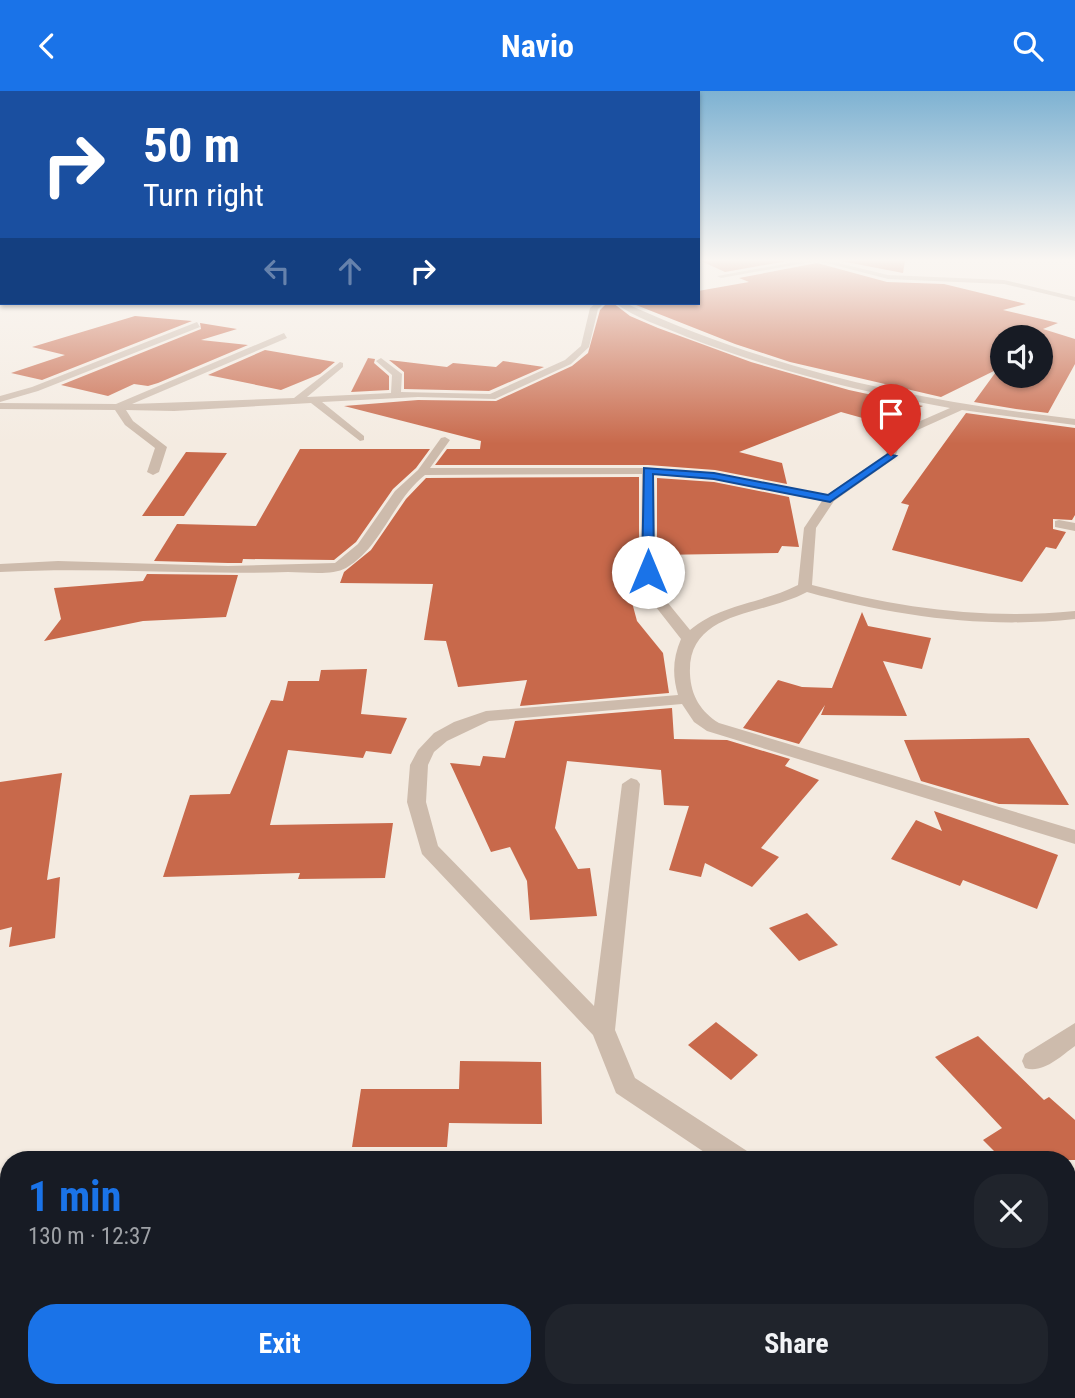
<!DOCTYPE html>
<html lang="en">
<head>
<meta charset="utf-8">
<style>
	:root { --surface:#171b24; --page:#20242c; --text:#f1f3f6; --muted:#9ea1a6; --accent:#1a73e8 }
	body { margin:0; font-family:"Roboto Condensed",sans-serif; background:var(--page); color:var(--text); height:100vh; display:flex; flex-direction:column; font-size:26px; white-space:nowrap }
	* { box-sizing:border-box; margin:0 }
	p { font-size:23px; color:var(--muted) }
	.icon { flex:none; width:38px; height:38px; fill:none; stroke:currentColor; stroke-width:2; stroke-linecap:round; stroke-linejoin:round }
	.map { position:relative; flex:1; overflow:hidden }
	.panel { position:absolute; left:0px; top:1060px; width:1076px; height:247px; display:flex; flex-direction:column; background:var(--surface); border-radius:28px 28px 0 0; box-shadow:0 2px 5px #0004 }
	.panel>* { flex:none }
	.top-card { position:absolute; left:0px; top:0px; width:700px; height:214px; box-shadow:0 2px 5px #0004; background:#1a4fa0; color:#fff; overflow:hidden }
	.fabs { position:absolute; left:990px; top:234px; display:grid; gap:14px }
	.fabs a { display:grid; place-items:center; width:63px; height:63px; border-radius:50%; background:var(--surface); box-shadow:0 2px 5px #0004; font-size:35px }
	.pin { position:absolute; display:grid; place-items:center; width:60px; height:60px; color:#fff; margin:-72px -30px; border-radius:50% 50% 50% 0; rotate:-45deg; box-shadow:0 0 7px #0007 }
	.pin .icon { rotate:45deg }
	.me { position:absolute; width:77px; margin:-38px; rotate:0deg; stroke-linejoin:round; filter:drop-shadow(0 0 5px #0008) }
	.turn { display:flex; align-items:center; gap:24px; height:147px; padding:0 28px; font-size:32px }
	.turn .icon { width:91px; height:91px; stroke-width:2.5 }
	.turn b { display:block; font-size:49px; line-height:60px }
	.lanes { display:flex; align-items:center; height:66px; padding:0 28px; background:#0003; justify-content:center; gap:35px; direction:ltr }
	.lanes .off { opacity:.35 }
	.round { display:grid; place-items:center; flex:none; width:74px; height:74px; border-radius:28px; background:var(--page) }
	.summary { display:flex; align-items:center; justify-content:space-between; height:119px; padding:0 28px }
	h1 { font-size:42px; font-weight:700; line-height:52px; color:var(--accent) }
	.button { display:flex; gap:14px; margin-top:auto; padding:14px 28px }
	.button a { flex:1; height:80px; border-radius:28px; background:var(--accent); color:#fff; font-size:28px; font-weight:700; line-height:80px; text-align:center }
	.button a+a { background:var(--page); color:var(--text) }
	header { display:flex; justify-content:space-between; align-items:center; height:91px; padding:0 28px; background:var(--accent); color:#fff; font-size:32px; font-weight:700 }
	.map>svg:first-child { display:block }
	.building { fill:#c8694b; fill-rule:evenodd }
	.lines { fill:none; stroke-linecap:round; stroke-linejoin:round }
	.minor { fill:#cdbbac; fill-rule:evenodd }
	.route { fill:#1a73e8; stroke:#114b97; stroke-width:2 }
</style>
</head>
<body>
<header><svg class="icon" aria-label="back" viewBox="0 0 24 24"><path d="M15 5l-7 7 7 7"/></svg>Navio<svg class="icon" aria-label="search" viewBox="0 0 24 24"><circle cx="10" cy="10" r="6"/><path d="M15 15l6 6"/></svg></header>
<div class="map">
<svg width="1075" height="1307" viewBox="0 0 1075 1307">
	<rect width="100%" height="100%" fill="#f4ebe1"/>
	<path class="building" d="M701,170H787L725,181Z
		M841,170H905L903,182Z
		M817,172L887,191L944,193L1026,213L1003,219L1058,232L1043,238L1075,248V273L1048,322L1016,318L974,311L998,278L941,306L790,271L735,253L631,212H698V200L749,191L739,187ZM1003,247H1041V285H1003Z
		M607,212H613L630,225L658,237L751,271L849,299L923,315L884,333L841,321L739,361L782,372L787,393L715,379L648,374H435L447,358H480L481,350L344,315L418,309L496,310L572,275L588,262L600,219Z
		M135,225L192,230L42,289L11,282L65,264L32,256Z
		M200,232L237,238L201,249L248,254L158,292L148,295L134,293L108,305L61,294L201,238Z
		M265,259L335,271L320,283L281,299L208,284Z
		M368,267L375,268L374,272L389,285V299L351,301Z
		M389,269L447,276L453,272L496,276L503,270L544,276L489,300L404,298V281Z
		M966,322L1075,337V424L1072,429L1053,428V438L1066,441L1056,458L1046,456L1022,491L892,459L909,414L901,412Z
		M300,358H430L416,377L393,398L356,451L334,469L243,468L242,472H228L154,470L177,433L256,435Z
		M186,361L227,362L184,425H142Z
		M639,386V465H629L630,504L637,530L663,562L669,602L520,615L527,589L458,596L446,550L424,549L433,493L340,492L344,481L371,459L406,408L426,387Z
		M657,387L714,391L789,406L799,456L782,455L778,462L657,464Z
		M147,483L238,484L226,526L143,530L44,550L61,528L54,497L143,490Z
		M862,521L868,535L931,547L922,578L883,570L907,625L821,624L825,614L799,653L743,637L778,589L802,596L832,597Z
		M367,578L361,623L407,627L391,663L366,660L363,667L288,659L270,734L393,732L385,787L298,788L300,782L163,786L190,704L230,703L271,609L283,610L288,590H319L321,579Z
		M672,617L674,648L727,649L790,668L785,675L819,689L761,757L779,766L752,796L705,772L701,786L669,779L689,715L664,714L661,679L567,670L555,737L578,778L590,777L597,825L530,829L527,790L510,756L491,761L450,672L480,675L483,665L505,667L515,630Z
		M1029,647L1069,714L999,713L921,690L904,649Z
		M62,682L47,789L60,786L55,847L9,856L12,836L0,839V691Z
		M934,720L1058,764L1037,818L963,789L960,795L891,768L916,729L942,740Z
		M807,822L838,854L799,870L769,837Z
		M716,931L758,964L731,989L688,954Z
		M978,945L1044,1009L1049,1006L1075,1029V1069H1003L983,1049L1002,1037L935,966Z
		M460,970L541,971L542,1033L449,1032L447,1056H352L361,998H459Z"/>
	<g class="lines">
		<path class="minor" d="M801,170H816L721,187L717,185Z
			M819,170H830L888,184L1004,189L1075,206V210L1004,193L888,188Z
			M596,212H604L598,218L589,256L571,273L495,308L418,306L322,311L364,345V349L360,350L311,312L174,320L126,319L133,330L167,356L159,381L153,384L147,381L155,357L125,334L115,319L0,318V312L116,313L284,242L287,247L132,313L294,307L340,271L343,272V276L307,306L391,302L392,284L376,270L381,267L402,283L401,301L490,303L565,269L581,255L590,217Z
			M615,212H625C771,279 916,310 1075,328V334L962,319L902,346L895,367L834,410L816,437L812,494C898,517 986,529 1075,520V528C984,538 894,525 807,501C763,525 687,519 690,583C691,605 701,621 719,632L1075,739V753L707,640L694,631L682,613L489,630L447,650L434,661L428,674L426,711L438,755L594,915L622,693L631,687L637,689L640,693L615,939L635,987L747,1060L751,1069H716L616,1002L593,944L422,763L407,711L410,674L418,659L434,642L454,631L486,620L678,604C672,583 673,567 681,548L645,502L641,481L642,383L425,384C392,410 382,456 346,477C332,485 305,481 288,481C192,484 96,476 0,481V473L58,470L228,475L335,472L358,453L395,400L418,379L441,347L445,346L450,349L430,377H648L714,382L827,404L886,363L893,342L950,317C860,301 773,279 687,246C664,236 635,227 615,212ZM654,384L714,388L822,410L804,437L798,494C764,512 720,513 690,539L659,501L655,481Z
			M197,231L200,236L38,300L0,311V305L32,296Z
			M1059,429L1075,432V440L1055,436V430Z
			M1075,932V955C1061,965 1043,983 1025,977L1022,970L1025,963Z
			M978,1298H1011L1015,1307H982Z"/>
	</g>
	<linearGradient id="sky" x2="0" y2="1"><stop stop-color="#7eb2d2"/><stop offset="0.48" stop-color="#faf6f2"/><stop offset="1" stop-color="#faf6f2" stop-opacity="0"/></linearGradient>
	<rect width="1075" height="353" fill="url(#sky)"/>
	<path class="route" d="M888,363L896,365L830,411L714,388L653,383L654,481L648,485L642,481L644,377L714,382L828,404Z"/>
</svg>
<div class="fabs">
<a><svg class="icon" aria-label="sound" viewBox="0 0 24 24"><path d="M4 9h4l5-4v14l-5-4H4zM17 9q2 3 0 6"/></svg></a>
</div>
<div class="pin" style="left:891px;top:365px;background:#d93025"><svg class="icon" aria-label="arrive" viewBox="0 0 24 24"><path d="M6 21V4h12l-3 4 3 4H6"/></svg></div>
<svg class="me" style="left:648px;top:481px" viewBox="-20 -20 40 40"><circle r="19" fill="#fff"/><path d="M0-13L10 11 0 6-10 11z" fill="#1a73e8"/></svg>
<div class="top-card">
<div class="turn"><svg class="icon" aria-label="right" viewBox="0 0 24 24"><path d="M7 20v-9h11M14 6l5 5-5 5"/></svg><div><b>50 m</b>Turn right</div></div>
<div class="lanes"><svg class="icon off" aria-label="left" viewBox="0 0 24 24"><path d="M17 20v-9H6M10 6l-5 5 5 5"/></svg><svg class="icon off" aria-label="ahead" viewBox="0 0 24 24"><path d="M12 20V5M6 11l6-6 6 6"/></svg><svg class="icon" aria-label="right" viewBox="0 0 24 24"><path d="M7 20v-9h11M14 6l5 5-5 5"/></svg></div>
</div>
<section class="panel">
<div class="summary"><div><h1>1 min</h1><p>130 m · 12:37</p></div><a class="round"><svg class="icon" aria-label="close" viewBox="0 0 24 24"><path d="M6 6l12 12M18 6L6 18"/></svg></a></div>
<div class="button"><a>Exit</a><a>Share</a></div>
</section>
</div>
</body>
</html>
